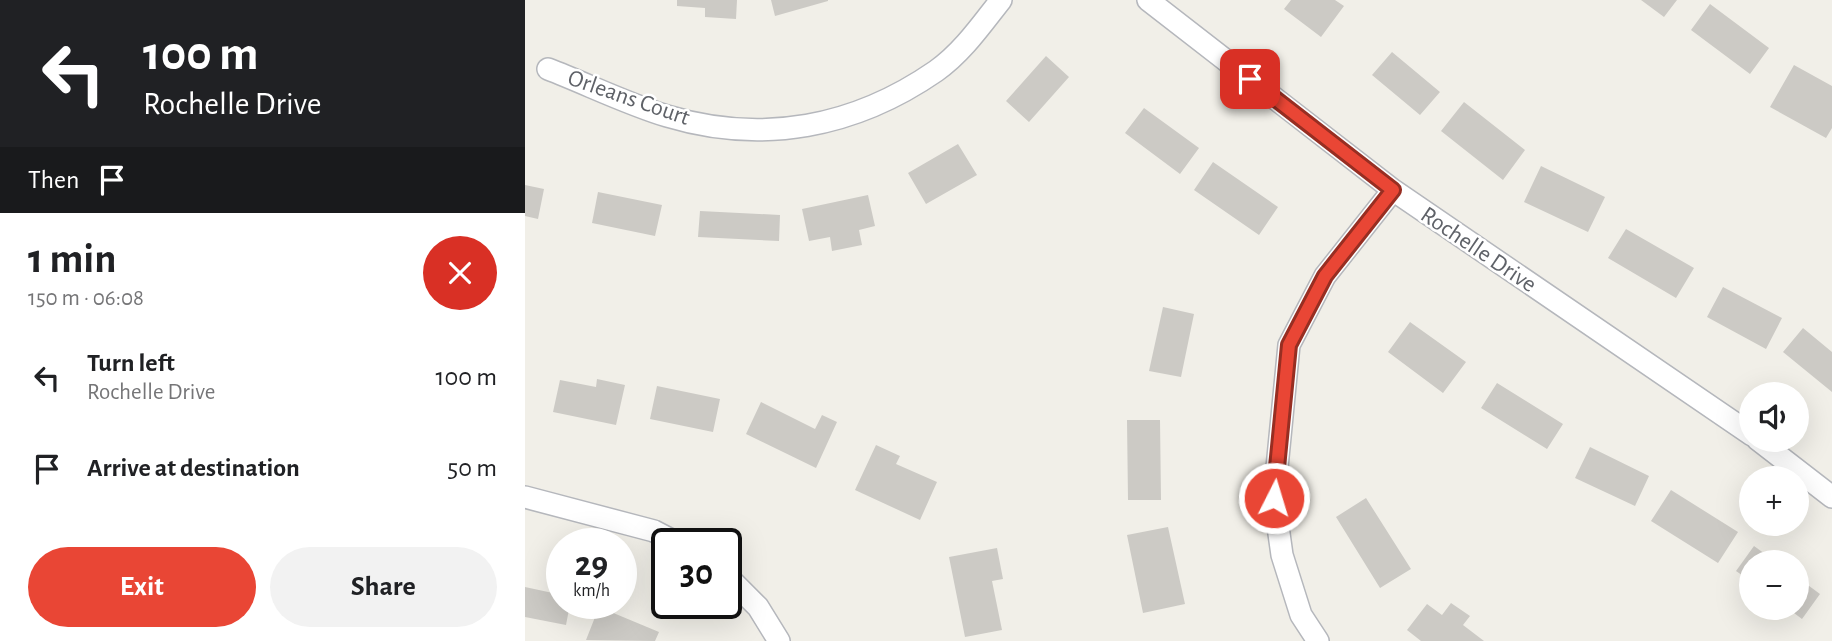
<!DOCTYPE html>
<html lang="en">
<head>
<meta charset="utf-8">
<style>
	:root { --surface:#fff; --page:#f2f2f2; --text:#202124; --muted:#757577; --accent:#e94635 }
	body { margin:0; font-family:"Alegreya Sans",sans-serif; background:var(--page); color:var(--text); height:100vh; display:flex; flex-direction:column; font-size:26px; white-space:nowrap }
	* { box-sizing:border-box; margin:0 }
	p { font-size:23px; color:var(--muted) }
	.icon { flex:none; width:38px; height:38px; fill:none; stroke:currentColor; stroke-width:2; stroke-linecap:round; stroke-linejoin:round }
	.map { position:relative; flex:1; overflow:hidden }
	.panel { display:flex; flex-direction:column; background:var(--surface); width:525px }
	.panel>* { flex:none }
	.banner { background:#202124; color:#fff; overflow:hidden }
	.buttons { position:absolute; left:1214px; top:382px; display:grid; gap:14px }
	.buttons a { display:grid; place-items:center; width:70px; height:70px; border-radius:50%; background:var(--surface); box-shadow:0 7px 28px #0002; font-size:35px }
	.speed { position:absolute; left:21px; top:528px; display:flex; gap:14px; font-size:35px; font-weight:700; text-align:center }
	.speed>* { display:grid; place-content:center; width:91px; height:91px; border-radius:50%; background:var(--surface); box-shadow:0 7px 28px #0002; line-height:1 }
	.speed small { font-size:18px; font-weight:400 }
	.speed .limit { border:4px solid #111; border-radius:10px; background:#fff; color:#111 }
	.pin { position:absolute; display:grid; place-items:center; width:60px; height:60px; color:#fff; margin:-30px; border-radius:14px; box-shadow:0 4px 10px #0006 }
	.me { position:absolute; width:77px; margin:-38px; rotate:5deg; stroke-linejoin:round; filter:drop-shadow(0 0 5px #0008) }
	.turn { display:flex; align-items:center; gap:24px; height:147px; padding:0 28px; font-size:32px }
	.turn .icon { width:91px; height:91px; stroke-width:2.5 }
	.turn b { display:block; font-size:49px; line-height:60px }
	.then { display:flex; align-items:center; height:66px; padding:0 28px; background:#0003; gap:14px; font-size:26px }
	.round { display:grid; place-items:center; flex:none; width:74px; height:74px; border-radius:37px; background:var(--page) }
	.headline { display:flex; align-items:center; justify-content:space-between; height:119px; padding:0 28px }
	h1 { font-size:42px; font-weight:700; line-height:52px }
	.cta { display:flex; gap:14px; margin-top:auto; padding:14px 28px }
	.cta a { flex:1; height:80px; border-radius:42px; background:var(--accent); color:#fff; font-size:28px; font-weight:700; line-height:80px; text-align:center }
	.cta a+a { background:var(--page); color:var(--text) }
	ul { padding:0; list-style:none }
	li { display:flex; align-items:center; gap:21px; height:91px; padding:0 28px }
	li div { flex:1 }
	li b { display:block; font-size:26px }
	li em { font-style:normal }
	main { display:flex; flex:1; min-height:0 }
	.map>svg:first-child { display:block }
	.building { fill:#cccac5 }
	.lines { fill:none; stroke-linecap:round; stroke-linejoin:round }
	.minor-casing { stroke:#b5b7bc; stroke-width:24 }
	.minor { stroke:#fff; stroke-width:21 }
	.route-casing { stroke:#972e22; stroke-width:18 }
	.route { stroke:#e94635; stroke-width:12 }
	.labels { text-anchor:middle; stroke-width:5; stroke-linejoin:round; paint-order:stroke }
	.street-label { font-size:24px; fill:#5f6268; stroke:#fff }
</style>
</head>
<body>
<main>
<section class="panel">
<div class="banner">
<div class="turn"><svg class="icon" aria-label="left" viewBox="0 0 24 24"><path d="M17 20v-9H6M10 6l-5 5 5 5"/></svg><div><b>100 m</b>Rochelle Drive</div></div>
<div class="then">Then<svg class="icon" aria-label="arrive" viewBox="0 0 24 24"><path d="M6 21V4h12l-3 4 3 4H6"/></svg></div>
</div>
<div class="headline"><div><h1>1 min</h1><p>150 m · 06:08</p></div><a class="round" style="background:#d93025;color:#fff"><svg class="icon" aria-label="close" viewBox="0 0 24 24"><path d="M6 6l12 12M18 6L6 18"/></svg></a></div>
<ul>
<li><svg class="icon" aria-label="left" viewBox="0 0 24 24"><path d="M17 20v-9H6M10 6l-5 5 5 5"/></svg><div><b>Turn left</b><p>Rochelle Drive</p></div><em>100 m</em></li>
<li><svg class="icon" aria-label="arrive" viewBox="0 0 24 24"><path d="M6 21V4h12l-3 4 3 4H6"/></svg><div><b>Arrive at destination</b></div><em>50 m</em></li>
</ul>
<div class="cta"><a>Exit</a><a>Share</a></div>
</section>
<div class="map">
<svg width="1307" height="641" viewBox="0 0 1307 641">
	<rect width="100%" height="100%" fill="#f1efe8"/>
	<path class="building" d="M152,0H212L211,19L180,17V8L152,6Z
		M246,0H303V1L250,16Z
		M766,0H810L819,6L796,37L759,9Z
		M1116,0H1152L1139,17Z
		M1185,4L1244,48L1225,74L1166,30Z
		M867,52L915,92L895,115L847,75Z
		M521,56L544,77L504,122L481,101Z
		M1269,65L1307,86V128L1301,138L1245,107Z
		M939,102L1000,150L978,180L916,131Z
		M619,108L674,148L655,174L600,133Z
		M433,144L452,175L401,204L383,173Z
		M688,162L753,207L734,235L669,190Z
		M1016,166L1080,197L1063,232L999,202Z
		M0,185L19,189L13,219L0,216Z
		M73,192L137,205L130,236L67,223Z
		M343,195L350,226L334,230L337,245L307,251L305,237L284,241L277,209Z
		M175,211L255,215L254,241L173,237Z
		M1101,229L1169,268L1151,298L1083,258Z
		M1198,287L1257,318L1241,349L1182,317Z
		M638,307L669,314L656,377L624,371Z
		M885,322L941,362L918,393L863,352Z
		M1278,328L1307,352V392L1258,352Z
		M72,379L100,385L91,425L28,412L35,380L71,387Z
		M972,383L1038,424L1022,449L956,408Z
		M132,386L195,399L188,432L125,419Z
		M236,402L290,429L297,415L312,422L291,468L221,434Z
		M602,420H635L636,500H603Z
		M351,445L375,456L371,464L412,482L395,520L330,490Z
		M1065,447L1124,476L1110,506L1050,478Z
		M1146,490L1213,532L1193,563L1126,521Z
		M841,498L886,569L855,588L811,517Z
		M643,527L660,604L618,613L602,535Z
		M1229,546L1251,562H1227V582L1211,571Z
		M472,548L478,579L467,581L477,630L440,637L424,557Z
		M1272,577L1295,594L1277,619L1261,607H1272Z
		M0,587L37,595V604H45L41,625L0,617Z
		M926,603L945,616L938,625L959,641H896L882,630L902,604L917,615Z
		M74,607L134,632L130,641L61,640Z"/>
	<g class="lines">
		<g class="minor-casing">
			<path id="minor" d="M623,0L868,190L1227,435
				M23,69C62,84 102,104 142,116C238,145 330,127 411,71C437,53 457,24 476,0
				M1232,439L1307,497
				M0,497L129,531L154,544
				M201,575L233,607L254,641
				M793,641L776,615L757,555L749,498L764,345L800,276L868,190"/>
		</g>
		<use href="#minor" class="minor"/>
	</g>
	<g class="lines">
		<g class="route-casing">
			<path id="route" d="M725,79L868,190L800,276L764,345L749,498"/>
		</g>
		<use href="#route" class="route"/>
	</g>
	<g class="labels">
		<g class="street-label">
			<text transform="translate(104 97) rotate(19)" y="8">Orleans Court</text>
			<text transform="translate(954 249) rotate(34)" y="8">Rochelle Drive</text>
		</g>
	</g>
</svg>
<div class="buttons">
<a><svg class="icon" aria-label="sound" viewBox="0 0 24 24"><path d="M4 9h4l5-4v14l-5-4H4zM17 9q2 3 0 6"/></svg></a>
<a>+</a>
<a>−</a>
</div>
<div class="speed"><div>29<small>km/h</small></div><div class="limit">30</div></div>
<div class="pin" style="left:725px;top:79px;background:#d93025"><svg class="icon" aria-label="arrive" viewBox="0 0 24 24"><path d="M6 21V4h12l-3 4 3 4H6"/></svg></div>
<svg class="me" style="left:749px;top:498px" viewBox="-20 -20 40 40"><circle r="17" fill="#e94635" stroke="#fff" stroke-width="3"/><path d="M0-11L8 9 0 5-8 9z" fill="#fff"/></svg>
</div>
</main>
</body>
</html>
